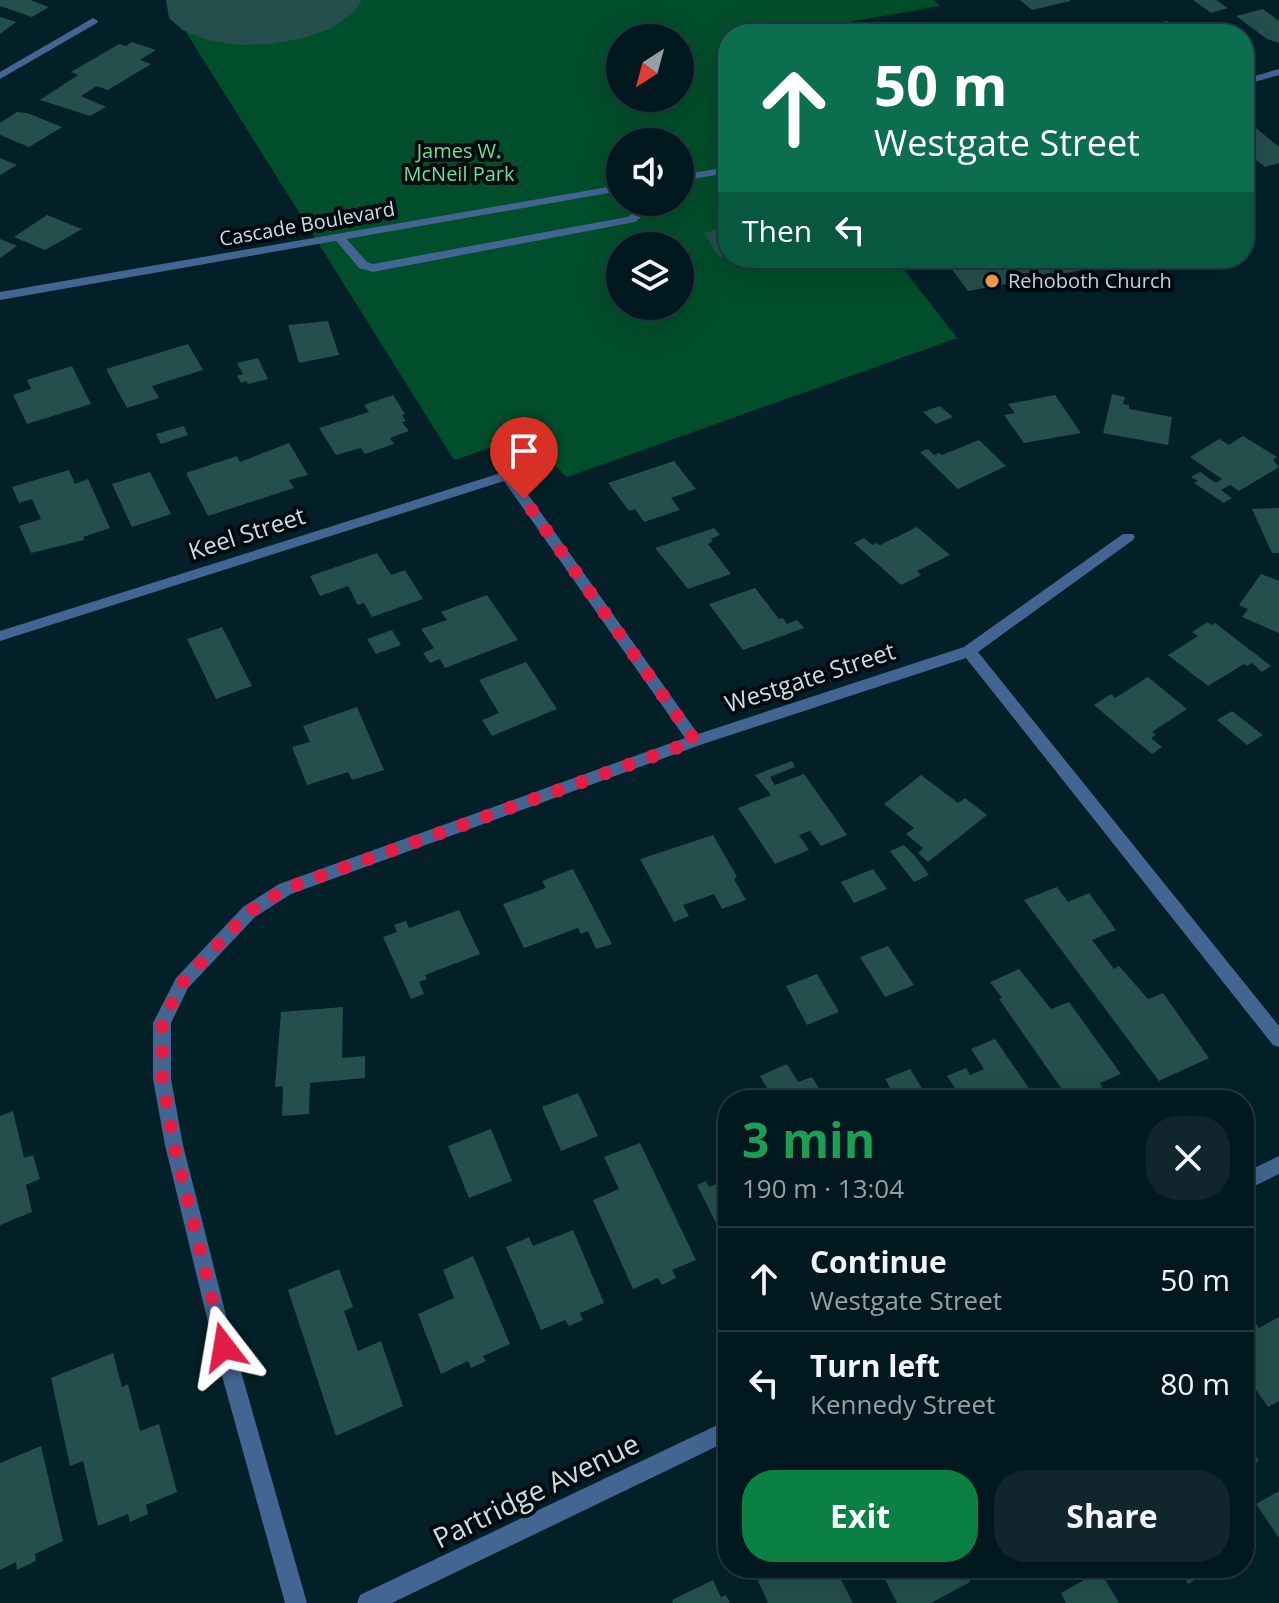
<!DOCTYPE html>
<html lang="en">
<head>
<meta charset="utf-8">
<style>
	:root { --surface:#02181f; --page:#10252c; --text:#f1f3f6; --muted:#96a0a4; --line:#23373d; --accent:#0b8043 }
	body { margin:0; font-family:"Open Sans",sans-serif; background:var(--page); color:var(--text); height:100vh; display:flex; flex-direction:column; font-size:30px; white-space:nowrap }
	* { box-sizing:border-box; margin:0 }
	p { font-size:26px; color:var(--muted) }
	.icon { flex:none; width:44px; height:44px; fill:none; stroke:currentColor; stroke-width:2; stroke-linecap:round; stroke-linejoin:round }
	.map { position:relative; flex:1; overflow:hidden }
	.side { position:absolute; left:718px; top:1090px; width:536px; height:488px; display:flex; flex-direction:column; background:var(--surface); border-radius:32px; box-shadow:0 8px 32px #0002,0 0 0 2px var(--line) }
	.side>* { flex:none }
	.guide { position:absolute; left:718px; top:24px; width:536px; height:244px; border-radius:32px; box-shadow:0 8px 32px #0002,0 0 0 2px var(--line); background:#0b6e4f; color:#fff; overflow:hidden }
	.needle { width:52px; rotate:216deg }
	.buttons { position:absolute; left:606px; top:24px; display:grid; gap:16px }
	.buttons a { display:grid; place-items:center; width:88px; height:88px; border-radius:50%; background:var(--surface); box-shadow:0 8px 32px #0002,0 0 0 2px var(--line); font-size:40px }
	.pin { position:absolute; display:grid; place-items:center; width:68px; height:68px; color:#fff; margin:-82px -34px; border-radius:50% 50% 50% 0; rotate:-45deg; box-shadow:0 0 8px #0007 }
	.pin .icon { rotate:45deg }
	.me { position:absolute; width:88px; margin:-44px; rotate:346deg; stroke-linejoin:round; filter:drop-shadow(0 0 6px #0008) }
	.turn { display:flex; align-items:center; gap:28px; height:168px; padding:0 24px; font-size:36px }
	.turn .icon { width:104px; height:104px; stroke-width:2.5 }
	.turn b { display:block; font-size:56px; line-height:68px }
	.then { display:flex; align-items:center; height:76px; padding:0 24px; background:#0003; gap:16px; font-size:30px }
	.round { display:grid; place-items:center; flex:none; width:84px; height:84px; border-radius:32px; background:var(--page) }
	.summary { display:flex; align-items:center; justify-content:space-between; height:136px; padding:0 24px }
	h1 { font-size:48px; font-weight:700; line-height:60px; color:#1e9e55 }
	.action { display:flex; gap:16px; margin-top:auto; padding:16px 24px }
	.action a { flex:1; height:92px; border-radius:32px; background:var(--accent); color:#fff; font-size:32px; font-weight:700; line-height:92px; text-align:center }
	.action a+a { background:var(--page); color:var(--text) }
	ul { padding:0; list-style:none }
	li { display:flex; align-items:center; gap:24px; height:104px; padding:0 24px; border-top:2px solid var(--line) }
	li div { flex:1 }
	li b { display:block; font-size:30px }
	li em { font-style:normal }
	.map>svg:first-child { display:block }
	.green { fill:#004e2b; fill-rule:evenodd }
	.building { fill:#244f4c }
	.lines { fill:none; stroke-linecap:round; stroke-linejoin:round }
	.service { fill:#426591; fill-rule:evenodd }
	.minor { fill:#426591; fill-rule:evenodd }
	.route { stroke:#e11d48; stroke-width:14; stroke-dasharray:0 25.2 }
	.poi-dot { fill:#fc9e52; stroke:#00090d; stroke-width:3 }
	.labels { text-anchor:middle; stroke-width:8; stroke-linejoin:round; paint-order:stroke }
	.far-park-label { font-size:20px; fill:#66e29b; stroke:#00090d }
	.far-street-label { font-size:20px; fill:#c9dee5; stroke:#00090d }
	.far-poi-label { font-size:20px; fill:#c9dee5; stroke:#00090d; text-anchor:start }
	.street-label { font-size:24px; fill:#c9dee5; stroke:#00090d }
	.near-street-label { font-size:28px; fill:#c9dee5; stroke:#00090d }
</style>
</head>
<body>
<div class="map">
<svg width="1279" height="1603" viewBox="0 0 1279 1603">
	<rect width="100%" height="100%" fill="#032029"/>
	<path class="green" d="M166,0H933L940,6L781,34H728V258H895L957,338L567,477L524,436L454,460ZM620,38H680V98H620ZM620,142H680V202H620ZM620,246H680V306H620Z"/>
	<path class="building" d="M0,0H30L49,7L32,17L0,6Z
		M166,0H362L352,14L332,28L304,38L271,44L238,45L208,40L184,31L169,18Z
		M1020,0H1070V1L1032,10Z
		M1193,0H1216L1228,8L1211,13Z
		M1263,9L1279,21V43L1267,39L1236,16Z
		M0,17L16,22L0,34Z
		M1167,21L1184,34H1134L1129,30Z
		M132,42L156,50L140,60L151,64L108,90L97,86L81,96L106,107L90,116L40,100L78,75L71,72L119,44L126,46Z
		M17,112L27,113L62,127L29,147L0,135V123Z
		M1244,118L1279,147V163L1265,167L1244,151Z
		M0,158L17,165L0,175Z
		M47,215L82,229L45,250L14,237Z
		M728,228V255L719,257L704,233Z
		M0,239L17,246L0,258Z
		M955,258H1072L1082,270L968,291L948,264L959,262Z
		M328,321L339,355L299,363L288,325Z
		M188,344L203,370L152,386L159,398L127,408L106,369Z
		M258,358L268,379L248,384L246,381L241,383L237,376L243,374L237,363Z
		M72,366L91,404L27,424L13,395L31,389L27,380Z
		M1112,394L1125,397L1123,404L1129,405V409L1172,417L1168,445L1103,433Z
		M393,395L405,414L402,415L406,421L402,422L409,431L390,438L394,444L365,454L361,448L336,455L319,428L369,412L364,405Z
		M1055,395L1081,433L1024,443L1004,415L1015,413L1008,404Z
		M940,406L953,417L936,424L923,412Z
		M184,426L188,435L161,444L156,434Z
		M1243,436L1277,457L1273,460L1279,467L1239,491L1230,485L1221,490L1232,498L1224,503L1194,483L1198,481L1191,477L1200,472L1216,483L1222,479L1190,457L1219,439L1229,445Z
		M979,440L1006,466L958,489L920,452L928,449L934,455L939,453L942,455Z
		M289,443L308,475L289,480L294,488L208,516L186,473L237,456L240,462Z
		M674,461L696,489L671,498L680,510L644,522L635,509L629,511L608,483Z
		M69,470L75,484L88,479L110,528L83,537L84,540L31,553L19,526L41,519L32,499L19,503L12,487Z
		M150,472L171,514L132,527L112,484Z
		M1279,508V553H1272L1252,509Z
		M917,527L950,555L917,571L921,575L901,585L854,543L864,538L872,545L877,543L880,545Z
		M714,528L720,535L711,539L713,541L708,544L731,574L688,589L655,548Z
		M377,553L391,575L405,570L423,599L372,617L364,603L358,605L348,586L320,596L310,576Z
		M1261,574L1279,581V633L1242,617L1248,609L1239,605Z
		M755,588L779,619L783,618L787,624L797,620L804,628L743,650L709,604Z
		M487,595L518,640L445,668L440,659L430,663L423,653L434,648L421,629L447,620L441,612Z
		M1208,622L1211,625L1215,623L1271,666L1262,672L1252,663L1247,666L1244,664L1208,686L1168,655L1198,636L1192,632Z
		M222,627L252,686L216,699L187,639Z
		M392,630L401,645L376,654L367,639Z
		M526,662L557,709L492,736L482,720L499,713L479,680Z
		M1148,677L1187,709L1152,732L1156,735L1151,738L1162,747L1152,754L1094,705L1111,694L1115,698Z
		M357,707L384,770L352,780L348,772L307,785L292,747L310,742L303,726Z
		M1232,711L1263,735L1247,745L1217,720Z
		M792,761L795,767L770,777L775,785L804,774L847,835L821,846L810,831L799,835L809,850L775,864L738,808L771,795L755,775Z
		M921,775L958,803L965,798L987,815L928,862L918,853L923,848L906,834L914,828L884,804Z
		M713,835L737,877L734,879L746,900L722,909L714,894L683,905L689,916L674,922L640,859Z
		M904,845L915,856L929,875L914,882L890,851Z
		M573,869L612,944L596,949L588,931L581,934L578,928L524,948L503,904L546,888L542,881Z
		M873,869L887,889L854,903L841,882Z
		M1057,887L1068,902L1089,893L1116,930L1092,940L1114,969L1119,966L1148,999L1163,993L1209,1058L1159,1081L1024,900Z
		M459,910L480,954L425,975L427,979L419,982L424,994L411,999L383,937L397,932L394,925L406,921L409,928Z
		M888,946L914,985L885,997L860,957Z
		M1019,969L1051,1009L1069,1002L1121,1074L1100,1083L1103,1089L1092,1094L1088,1089L1068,1098L999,999L1002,998L990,982Z
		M817,974L839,1012L807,1025L786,986Z
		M343,1007L342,1058L365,1056V1078L310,1083L309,1114L282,1116L283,1086L275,1087L281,1012Z
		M995,1039L1037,1100H963L947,1076L966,1068L970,1075L984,1069L971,1049Z
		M787,1064L798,1082L812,1077L826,1100H757L771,1095L760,1076Z
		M910,1069L929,1100H863L891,1089L885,1079Z
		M578,1093L598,1136L561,1151L542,1107Z
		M13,1111L24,1158L33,1155L40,1179L26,1185L32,1212L0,1225V1116Z
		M491,1129L512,1181L469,1198L448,1146Z
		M640,1143L696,1260L672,1270L676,1278L662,1285L658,1278L633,1289L593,1200L619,1189L604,1157Z
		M728,1179V1247L697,1185L706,1181L709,1187Z
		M573,1230L604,1303L580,1313L583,1320L569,1326L565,1320L541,1330L506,1247L529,1237L533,1246Z
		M473,1256L510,1344L483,1356L486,1361L471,1368L468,1361L441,1374L418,1314L454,1298L443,1270Z
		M339,1269L353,1307L344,1311L358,1351L381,1341L403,1406L336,1436L288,1290Z
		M1279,1317V1401L1268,1407L1244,1373V1334L1247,1333L1244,1326L1254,1321L1259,1328Z
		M113,1353L122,1387L128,1384L140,1431L159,1424L177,1492L146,1505L148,1514L130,1522L128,1514L98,1526L83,1461L70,1466L51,1378Z
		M1244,1439L1259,1461L1244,1469Z
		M41,1446L63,1541L35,1554L36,1561L17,1570L16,1562L0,1570V1463Z
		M1279,1491V1538L1256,1504Z
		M763,1568H835L853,1603H768L758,1581L767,1576Z
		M879,1568H962L970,1582L931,1603H897Z
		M1179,1568H1216L1188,1584Z
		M1100,1571L1119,1603H1066L1061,1593Z
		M713,1580L721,1597L726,1595L730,1603H673L672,1600Z"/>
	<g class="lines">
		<path class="service" d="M636,202H648L645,214L635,222L373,272L359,268L333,237L343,235L367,262L373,264L627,217L634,213Z"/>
		<path class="minor" d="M93,18L98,21L97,23L0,79V72Z
			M1279,69V75L1244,85V79Z
			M728,167V173L680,181V175Z
			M620,185V191L0,300V292Z
			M507,471L512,472L698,734L964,647L1123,534H1133L1135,537L1133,540L978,652L1279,1026V1047L1273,1045L966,658L700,745L291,894L255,917L188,988L171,1023V1079L183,1145L234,1347L307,1603H285L214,1347L165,1145L153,1079V1023L176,978L243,907L279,884L685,738L504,481L0,641V631Z
			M1279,1156V1174L1244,1191V1173Z
			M728,1420V1441L392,1603H357L360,1595Z"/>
	</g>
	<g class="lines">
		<path class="route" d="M224,1347L174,1145L162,1079V1023L182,983L249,912L285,889L695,741L524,499"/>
	</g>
	<circle class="poi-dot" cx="992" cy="281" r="8"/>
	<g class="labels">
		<g class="far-park-label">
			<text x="459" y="158">James W.<tspan x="459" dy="23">McNeil Park</tspan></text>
		</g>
		<g class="far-street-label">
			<text transform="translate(307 224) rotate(-10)" y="7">Cascade Boulevard</text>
		</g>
		<g class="far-poi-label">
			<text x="1008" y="288">Rehoboth Church</text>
		</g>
		<g class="street-label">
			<text transform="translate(247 534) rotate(-18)" y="8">Keel Street</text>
			<text transform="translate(810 678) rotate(-18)" y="8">Westgate Street</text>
		</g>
		<g class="near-street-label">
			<text transform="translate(536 1491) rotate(-26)" y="10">Partridge Avenue</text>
		</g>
	</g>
</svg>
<div class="buttons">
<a><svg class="needle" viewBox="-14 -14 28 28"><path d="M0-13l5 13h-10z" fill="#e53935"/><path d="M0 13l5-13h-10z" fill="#96a0a4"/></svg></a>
<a><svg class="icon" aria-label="sound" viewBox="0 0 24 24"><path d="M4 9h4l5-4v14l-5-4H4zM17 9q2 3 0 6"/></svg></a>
<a><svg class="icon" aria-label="layers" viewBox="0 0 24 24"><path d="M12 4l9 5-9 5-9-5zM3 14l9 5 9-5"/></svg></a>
</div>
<div class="pin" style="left:524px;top:499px;background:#d93025"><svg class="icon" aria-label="arrive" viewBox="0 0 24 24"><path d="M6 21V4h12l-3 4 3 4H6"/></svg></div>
<svg class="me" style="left:224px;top:1347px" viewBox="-20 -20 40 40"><path d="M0-17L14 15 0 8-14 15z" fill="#e11d48" stroke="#fff" stroke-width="4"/></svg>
<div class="guide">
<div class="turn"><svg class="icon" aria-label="ahead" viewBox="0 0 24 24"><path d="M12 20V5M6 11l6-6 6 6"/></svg><div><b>50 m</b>Westgate Street</div></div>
<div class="then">Then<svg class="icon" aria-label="left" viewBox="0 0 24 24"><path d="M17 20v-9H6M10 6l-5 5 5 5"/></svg></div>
</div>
<section class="side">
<div class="summary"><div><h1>3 min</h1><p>190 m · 13:04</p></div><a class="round"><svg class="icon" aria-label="close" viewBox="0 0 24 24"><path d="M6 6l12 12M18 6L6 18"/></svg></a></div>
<ul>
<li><svg class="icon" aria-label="ahead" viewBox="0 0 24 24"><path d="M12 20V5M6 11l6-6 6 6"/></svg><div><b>Continue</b><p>Westgate Street</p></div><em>50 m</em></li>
<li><svg class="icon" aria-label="left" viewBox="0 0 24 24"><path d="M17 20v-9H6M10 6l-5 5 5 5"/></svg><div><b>Turn left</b><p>Kennedy Street</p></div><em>80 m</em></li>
</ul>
<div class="action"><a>Exit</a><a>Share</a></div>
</section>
</div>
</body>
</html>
